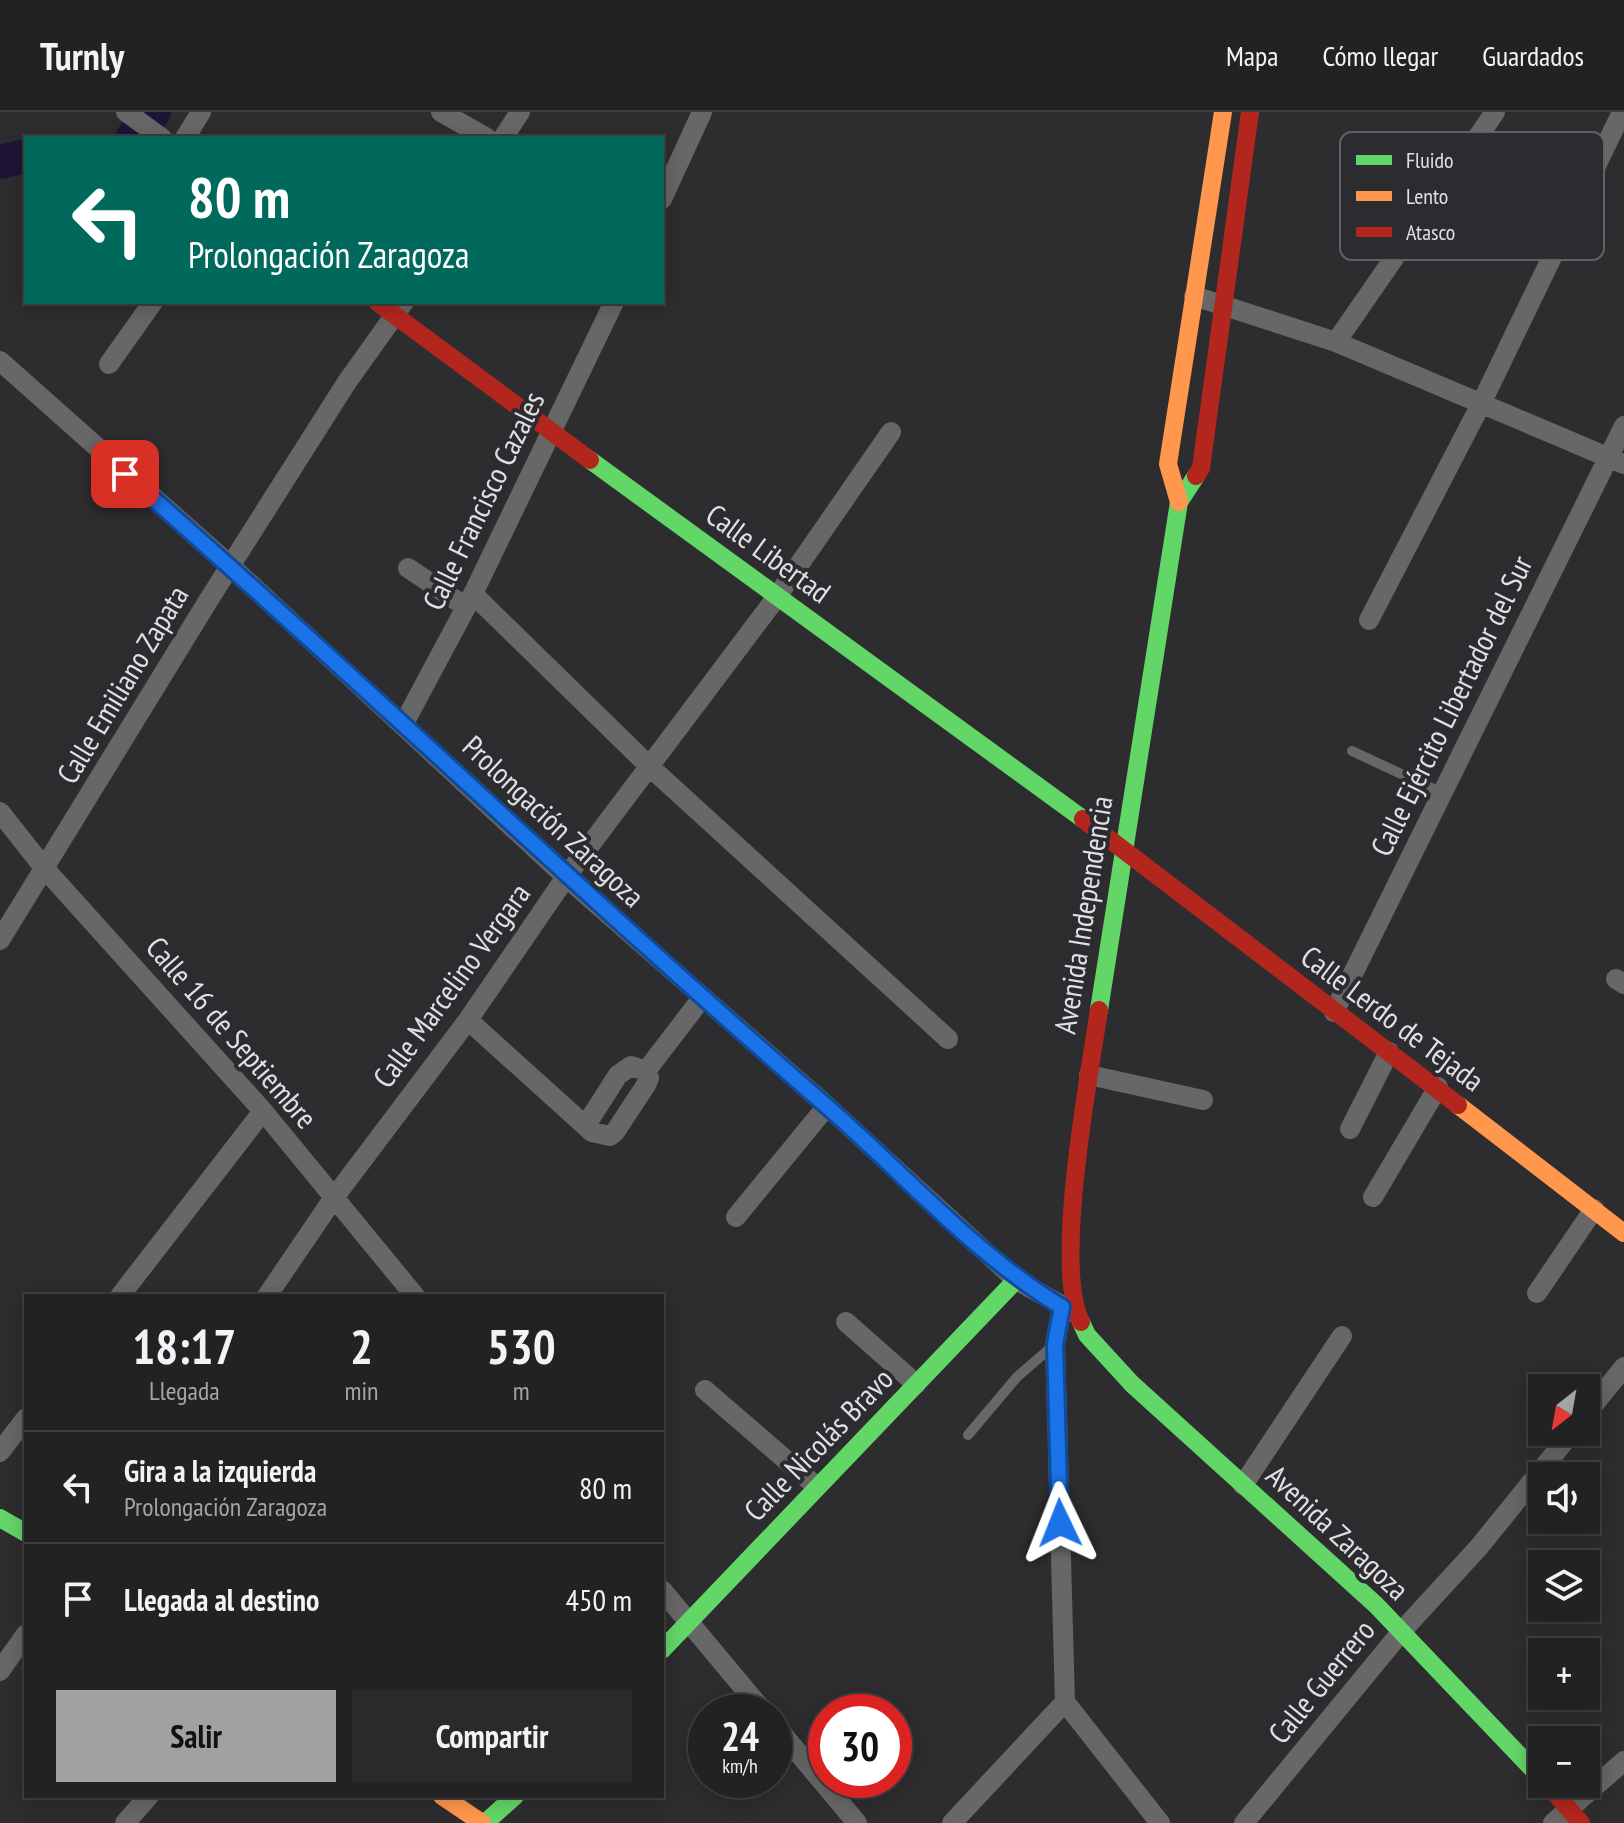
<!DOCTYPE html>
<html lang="es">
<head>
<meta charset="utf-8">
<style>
	:root { --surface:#222223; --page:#2a2a2b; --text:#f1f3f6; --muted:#a2a4a6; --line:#3f3f41; --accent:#a1a1a4 }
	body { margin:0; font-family:"PT Sans Narrow",sans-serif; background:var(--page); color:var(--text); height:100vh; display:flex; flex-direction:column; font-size:30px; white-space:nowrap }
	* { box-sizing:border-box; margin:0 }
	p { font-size:26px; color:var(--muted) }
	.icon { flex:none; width:44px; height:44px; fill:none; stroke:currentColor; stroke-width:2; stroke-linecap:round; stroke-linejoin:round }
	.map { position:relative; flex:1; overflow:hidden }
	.details { position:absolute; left:24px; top:1182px; width:640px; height:504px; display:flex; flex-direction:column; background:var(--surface); border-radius:0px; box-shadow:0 4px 20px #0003,0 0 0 2px var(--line) }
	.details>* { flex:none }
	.top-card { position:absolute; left:24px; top:24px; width:640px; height:168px; border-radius:0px; box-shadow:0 4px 20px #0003,0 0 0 2px var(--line); background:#00695c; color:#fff; overflow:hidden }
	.needle { width:52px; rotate:211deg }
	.tools { position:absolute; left:1528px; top:1262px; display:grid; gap:16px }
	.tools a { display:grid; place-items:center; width:72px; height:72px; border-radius:0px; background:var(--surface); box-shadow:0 4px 20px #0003,0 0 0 2px var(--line); font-size:40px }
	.speed { position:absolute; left:688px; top:1582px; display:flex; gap:16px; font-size:40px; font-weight:700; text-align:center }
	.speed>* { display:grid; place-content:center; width:104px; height:104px; border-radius:50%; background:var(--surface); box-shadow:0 4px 20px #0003,0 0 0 2px var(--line); line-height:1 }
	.speed small { font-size:20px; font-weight:400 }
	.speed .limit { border:12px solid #d22; background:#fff; color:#111 }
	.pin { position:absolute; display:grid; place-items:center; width:68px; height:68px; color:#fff; margin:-34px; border-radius:16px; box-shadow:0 4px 12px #0006 }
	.me { position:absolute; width:88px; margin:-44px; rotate:358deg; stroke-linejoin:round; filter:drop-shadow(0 0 6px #0008) }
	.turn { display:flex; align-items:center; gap:28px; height:168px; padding:0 32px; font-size:36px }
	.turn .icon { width:104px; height:104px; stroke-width:2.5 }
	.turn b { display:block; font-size:56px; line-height:68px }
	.eta { display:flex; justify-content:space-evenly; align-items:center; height:136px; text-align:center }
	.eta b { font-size:48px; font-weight:700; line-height:56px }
	.cta { display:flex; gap:16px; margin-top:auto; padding:16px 32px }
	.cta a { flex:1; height:92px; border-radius:0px; background:var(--accent); color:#111; font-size:32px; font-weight:700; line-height:92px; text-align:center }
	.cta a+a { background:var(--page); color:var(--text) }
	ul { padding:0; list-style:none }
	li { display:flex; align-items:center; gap:24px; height:112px; padding:0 32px; border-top:2px solid var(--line) }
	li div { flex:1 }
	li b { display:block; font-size:30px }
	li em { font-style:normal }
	header { display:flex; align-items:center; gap:48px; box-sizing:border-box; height:112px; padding:0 40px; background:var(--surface); border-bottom:2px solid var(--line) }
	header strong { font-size:38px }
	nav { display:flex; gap:44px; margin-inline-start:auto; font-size:28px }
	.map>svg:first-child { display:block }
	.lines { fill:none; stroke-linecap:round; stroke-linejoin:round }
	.river { stroke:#1e1437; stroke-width:34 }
	.lane { stroke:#676768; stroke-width:10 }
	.street { stroke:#676768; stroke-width:20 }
	.fast { stroke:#63d668; stroke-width:18 }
	.slow { stroke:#ff974d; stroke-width:18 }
	.jam { stroke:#b3261e; stroke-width:18 }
	.route-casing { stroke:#114b97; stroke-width:20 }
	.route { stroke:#1a73e8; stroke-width:14 }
	.labels { text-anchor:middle; stroke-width:8; stroke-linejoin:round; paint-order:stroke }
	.street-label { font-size:30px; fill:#e0e0e3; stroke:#2c2c30 }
	.key { fill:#2c2c30; stroke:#626266; stroke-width:2 }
	.key-label { font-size:22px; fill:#e0e0e3 }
</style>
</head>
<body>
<header>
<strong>Turnly</strong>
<nav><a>Mapa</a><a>Cómo llegar</a><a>Guardados</a></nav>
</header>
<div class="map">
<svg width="1624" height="1711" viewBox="0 0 1624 1711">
	<rect width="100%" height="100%" fill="#2d2d2f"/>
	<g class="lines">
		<path class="river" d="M132,26L154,0
			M0,50L26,44"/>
		<path class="lane" d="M1352,639L1442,681
			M968,1323L1017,1265L1055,1232"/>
		<path class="street" d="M126,0L162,26
			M441,0L487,26
			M185,26L201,0
			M503,26L520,0
			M662,87L702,0
			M1194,184L1336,230L1624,352
			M1336,230L1495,0
			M0,249L232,455L566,765L827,994L1016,1168L1076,1201
			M109,252L153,190
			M408,456L466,495
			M473,482L649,654L948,927
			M1369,508L1481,292L1622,0
			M403,613L473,482L614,190
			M0,700L45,757L263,999L415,1184
			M0,828L208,489L347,270L404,190
			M1616,867L1624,872
			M1334,900L1624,314
			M468,908L592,1020L610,1024L615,1020L646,973L649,966L646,959L631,954L618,963L586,1013
			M646,959L702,886
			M1089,963L1203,988
			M1350,1017L1389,940
			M1373,1085L1438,975
			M736,1105L827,994
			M1537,1181L1594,1097
			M120,1184L263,999
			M267,1184L333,1087L468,908L566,765L776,486L891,320
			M1062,1195L1055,1232L1065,1590
			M846,1210L916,1272
			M705,1278L816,1374
			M1586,1302L1624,1255
			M0,1340L26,1306
			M1243,1373L1342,1224
			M662,1478L764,1600
			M0,1559L26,1522
			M1065,1590L1160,1711
			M774,1612L857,1711
			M125,1711L149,1684
			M952,1711L1065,1590
			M1244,1711L1402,1519L1479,1435L1572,1320
			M1553,1711L1624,1649"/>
		<path class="fast" d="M590,348L1083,707
			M1099,898L1179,390L1196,364
			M1081,1210L1087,1223L1132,1272L1376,1493L1542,1667
			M0,1406L26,1421
			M662,1538L1016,1168
			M485,1711L515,1684"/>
		<path class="slow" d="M1179,390L1168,352L1223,0
			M1458,993L1624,1121
			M442,1684L482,1711"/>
		<path class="jam" d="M377,190L590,348
			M1196,364L1201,356L1250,0
			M1083,707L1458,993
			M1081,1210C1053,1154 1089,966 1099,898
			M1547,1672L1581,1711"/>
	</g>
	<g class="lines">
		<g class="route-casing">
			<path id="route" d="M125,362C361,568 586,786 823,991C902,1059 972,1141 1062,1195L1055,1232L1060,1411"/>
		</g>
		<use href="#route" class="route"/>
	</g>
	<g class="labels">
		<g class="street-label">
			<text transform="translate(484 389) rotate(-64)" y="10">Calle Francisco Cazales</text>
			<text transform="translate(768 442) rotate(36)" y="10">Calle Libertad</text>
			<text transform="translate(123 573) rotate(-59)" y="10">Calle Emiliano Zapata</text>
			<text transform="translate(1452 594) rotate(-64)" y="10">Calle Ejército Libertador del Sur</text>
			<text transform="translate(553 710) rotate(43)" y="10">Prolongación Zaragoza</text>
			<text transform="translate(1084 803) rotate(-81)" y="10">Avenida Independencia</text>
			<text transform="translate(452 874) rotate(-54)" y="10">Calle Marcelino Vergara</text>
			<text transform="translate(1392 907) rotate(37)" y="10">Calle Lerdo de Tejada</text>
			<text transform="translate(231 921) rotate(49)" y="10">Calle 16 de Septiembre</text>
			<text transform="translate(819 1333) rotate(-46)" y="10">Calle Nicolás Bravo</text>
			<text transform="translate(1337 1421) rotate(43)" y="10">Avenida Zaragoza</text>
			<text transform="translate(1322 1570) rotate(-51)" y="10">Calle Guerrero</text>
		</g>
	</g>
	<rect x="1340" y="20" width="264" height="128" rx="12" class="key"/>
	<rect x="1356" y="43" width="36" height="10" fill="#63d668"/>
	<rect x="1356" y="79" width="36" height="10" fill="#ff974d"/>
	<rect x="1356" y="115" width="36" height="10" fill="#b3261e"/>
	<g class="key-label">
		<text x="1406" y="56">Fluido</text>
		<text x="1406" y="92">Lento</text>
		<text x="1406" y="128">Atasco</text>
	</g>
</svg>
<div class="tools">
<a><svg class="needle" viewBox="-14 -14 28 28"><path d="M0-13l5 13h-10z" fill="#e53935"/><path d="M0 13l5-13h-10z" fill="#a2a4a6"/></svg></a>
<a><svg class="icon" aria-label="sound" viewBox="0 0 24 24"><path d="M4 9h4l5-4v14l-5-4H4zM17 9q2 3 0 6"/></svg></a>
<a><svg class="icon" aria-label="layers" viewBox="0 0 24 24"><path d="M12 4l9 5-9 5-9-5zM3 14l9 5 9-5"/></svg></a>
<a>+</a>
<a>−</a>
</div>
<div class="speed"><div>24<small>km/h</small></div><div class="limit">30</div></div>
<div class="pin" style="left:125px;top:362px;background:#d93025"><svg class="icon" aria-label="arrive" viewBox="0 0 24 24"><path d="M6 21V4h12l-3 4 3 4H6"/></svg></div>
<svg class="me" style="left:1060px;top:1411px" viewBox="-20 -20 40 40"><path d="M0-17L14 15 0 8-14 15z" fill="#1a73e8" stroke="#fff" stroke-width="4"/></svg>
<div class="top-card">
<div class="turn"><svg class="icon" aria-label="left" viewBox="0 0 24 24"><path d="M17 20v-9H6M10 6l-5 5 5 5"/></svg><div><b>80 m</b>Prolongación Zaragoza</div></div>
</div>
<section class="details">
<div class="eta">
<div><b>18:17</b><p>Llegada</p></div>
<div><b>2</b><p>min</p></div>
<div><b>530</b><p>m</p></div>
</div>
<ul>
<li><svg class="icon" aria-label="left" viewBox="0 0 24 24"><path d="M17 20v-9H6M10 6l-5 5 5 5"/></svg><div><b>Gira a la izquierda</b><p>Prolongación Zaragoza</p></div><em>80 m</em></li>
<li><svg class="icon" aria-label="arrive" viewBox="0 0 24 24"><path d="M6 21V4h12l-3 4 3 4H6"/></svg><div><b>Llegada al destino</b></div><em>450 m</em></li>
</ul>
<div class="cta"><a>Salir</a><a>Compartir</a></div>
</section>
</div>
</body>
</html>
